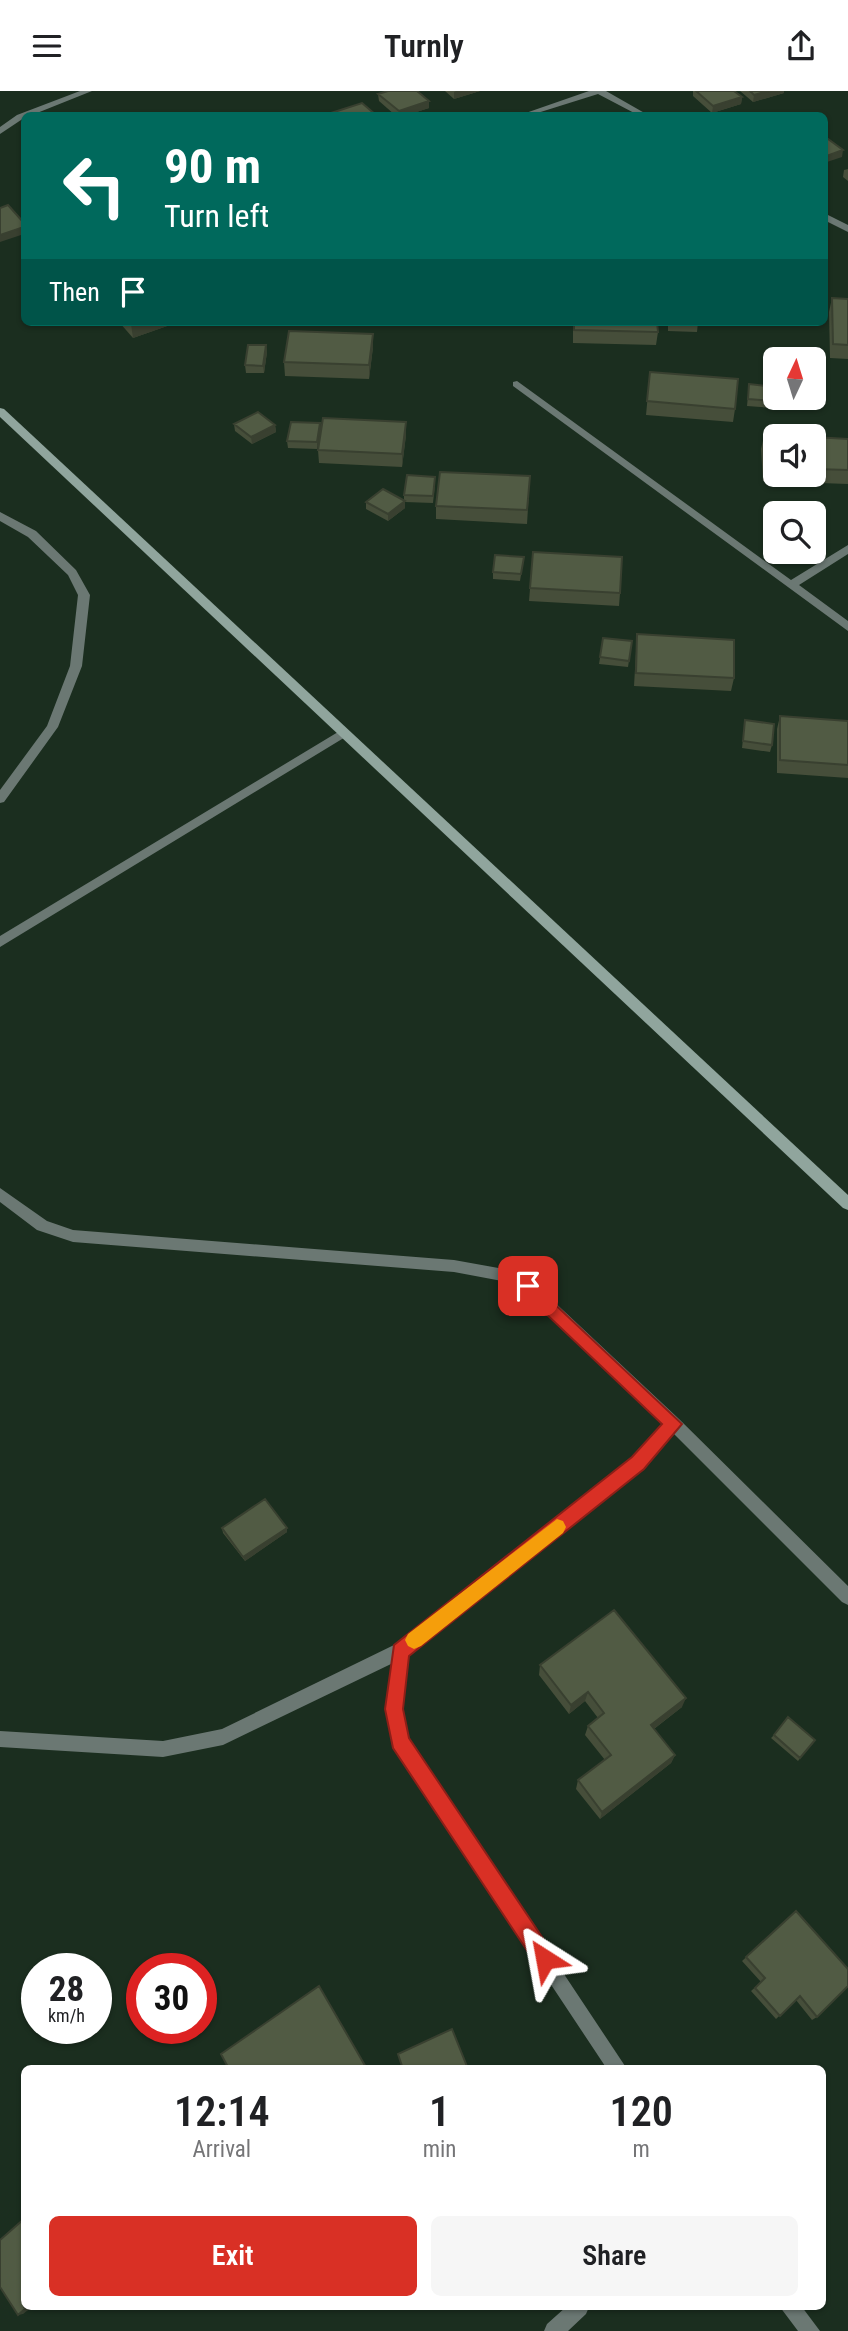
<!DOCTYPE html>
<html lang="en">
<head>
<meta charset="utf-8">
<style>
	:root { --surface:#fff; --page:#f6f6f6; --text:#202124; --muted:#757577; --accent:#d93025 }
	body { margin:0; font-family:"Roboto Condensed",sans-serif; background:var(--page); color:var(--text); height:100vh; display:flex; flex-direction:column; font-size:26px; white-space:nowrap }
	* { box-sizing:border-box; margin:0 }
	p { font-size:23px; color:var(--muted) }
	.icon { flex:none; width:38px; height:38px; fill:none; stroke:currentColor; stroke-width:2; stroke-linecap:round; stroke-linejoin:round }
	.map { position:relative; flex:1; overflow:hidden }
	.side { position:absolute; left:21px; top:1974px; width:805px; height:245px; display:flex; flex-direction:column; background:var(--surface); border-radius:10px; box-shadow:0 2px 5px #0004 }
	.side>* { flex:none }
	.banner { position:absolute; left:21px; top:21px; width:807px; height:214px; border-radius:10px; box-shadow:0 2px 5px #0004; background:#00695c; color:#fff; overflow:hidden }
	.needle { width:46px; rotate:4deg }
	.buttons { position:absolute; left:763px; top:256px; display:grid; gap:14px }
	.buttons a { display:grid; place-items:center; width:63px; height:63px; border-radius:10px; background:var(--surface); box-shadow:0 2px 5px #0004; font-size:35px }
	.speed { position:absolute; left:21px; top:1862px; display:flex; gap:14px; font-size:35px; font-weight:700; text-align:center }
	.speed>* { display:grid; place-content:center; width:91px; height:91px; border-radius:50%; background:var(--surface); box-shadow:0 2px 5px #0004; line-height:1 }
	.speed small { font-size:18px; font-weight:400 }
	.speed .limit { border:10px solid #d22; background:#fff; color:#111 }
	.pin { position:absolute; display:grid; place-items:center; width:60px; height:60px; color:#fff; margin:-30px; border-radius:14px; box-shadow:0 4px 10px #0006 }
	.me { position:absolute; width:77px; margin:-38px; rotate:326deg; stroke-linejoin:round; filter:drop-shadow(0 0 5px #0008) }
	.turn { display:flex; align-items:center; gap:24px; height:147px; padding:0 28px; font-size:32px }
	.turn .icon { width:91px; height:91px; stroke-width:2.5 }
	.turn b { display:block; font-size:49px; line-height:60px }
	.then { display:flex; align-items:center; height:66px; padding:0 28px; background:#0003; gap:14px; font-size:26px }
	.eta { display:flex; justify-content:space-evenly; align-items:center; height:119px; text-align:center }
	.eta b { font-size:42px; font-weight:600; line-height:49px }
	.action { display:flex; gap:14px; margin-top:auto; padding:14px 28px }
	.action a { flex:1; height:80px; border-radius:10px; background:var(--accent); color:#fff; font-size:28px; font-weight:600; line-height:80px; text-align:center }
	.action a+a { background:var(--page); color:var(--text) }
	header { display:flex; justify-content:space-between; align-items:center; height:91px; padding:0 28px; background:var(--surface); font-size:32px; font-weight:600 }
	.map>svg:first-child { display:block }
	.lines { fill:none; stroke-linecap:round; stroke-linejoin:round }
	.minor { fill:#6b7873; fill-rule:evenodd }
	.secondary { fill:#90a59d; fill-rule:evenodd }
	.wall { fill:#464e3a }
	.shaded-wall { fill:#394030 }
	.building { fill:#515b44; stroke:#394030; stroke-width:2 }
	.route { fill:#d93025; stroke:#8d1f18; stroke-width:2 }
	.slow { fill:#f59e0b }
</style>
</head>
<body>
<header><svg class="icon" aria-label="menu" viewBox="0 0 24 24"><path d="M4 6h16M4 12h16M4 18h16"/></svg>Turnly<svg class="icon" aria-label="share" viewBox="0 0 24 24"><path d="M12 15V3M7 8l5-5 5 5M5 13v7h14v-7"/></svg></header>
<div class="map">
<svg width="848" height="2240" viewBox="0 0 848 2240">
	<rect width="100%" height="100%" fill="#1b2e1f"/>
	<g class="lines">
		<path class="minor" d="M80,0H92L32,24H24V27L0,43V36L17,24Z
			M589,0H606L648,24H638L598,3L531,24H520Z
			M824,122L848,134V141L824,129Z
			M517,290L791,489L848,454V463L799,494L848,530V540L513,295V291Z
			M0,421L36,440L76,479L90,504L82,575L58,636L4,711L0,712V699L47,635L70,575L78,504L68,484L28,446L0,430Z
			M343,638L349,642L347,645L0,856V845Z
			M0,1097L47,1130L73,1139L454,1169L504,1178L533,1191L679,1328L848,1495V1514L842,1511L674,1343L643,1377L408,1564L402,1618L408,1648L627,1978H607L394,1657L386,1618L391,1573L223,1654L163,1666L0,1656V1640L163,1650L222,1638L394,1554L633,1367L664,1333L523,1199L502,1190L454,1181L73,1151L37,1139L0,1111Z
			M566,2216H589L586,2223L568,2240H544L547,2233Z
			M780,2216H802L820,2240H798Z"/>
		<path class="secondary" d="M0,317L4,318L848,1104V1119L843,1117L0,326Z"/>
	</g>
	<path class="wall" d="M445,0H480L454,8Z
		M693,0H734L742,6L741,13L712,22L693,5Z
		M740,0H784V2L753,11Z
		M378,3L429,10V17L407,24H395L379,10Z
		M848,78V90L843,86L844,79Z
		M832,207L848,208V268L830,267L829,221Z
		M119,231H169L170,234L133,247Z
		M573,231H657L658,241L656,254L573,252Z
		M668,231H698L697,241L668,240Z
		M266,254L267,261L264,282H246L245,274Z
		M373,256L369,288L285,285L284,271Z
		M650,281L735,318L733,331L646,324Z
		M749,293L774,310L772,317L747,315Z
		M320,332L321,340L317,358L288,357L287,350Z
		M234,333L275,334L276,341L252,353L235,340Z
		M406,344L402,376L319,372L318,359Z
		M764,345H775V383H814V346L848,348V393L763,390L761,358Z
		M530,385L527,433L436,428V415Z
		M435,393L433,412L405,411V417L388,430L366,418V411L404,410V404Z
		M533,461L620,502L619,515L529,510Z
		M524,466L520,490L493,488V481Z
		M637,543L734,587L731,600L634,595Z
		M603,547L632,550L628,576L599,573Z
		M780,625L848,630V687L777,682V638Z
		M745,629L772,654L770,661L742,657Z
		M222,1437H287V1441L245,1470L223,1442Z
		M540,1574L682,1616L654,1638L675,1664L671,1672L600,1728L576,1698L578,1689L605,1669L585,1644L588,1635L598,1627L585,1610L569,1623L539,1584Z
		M774,1644L815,1649L798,1670L771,1647Z
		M796,1820L817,1926L812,1929L796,1909L776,1928L751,1900L761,1891L742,1870Z"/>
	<path class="shaded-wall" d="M456,0H480L454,8V1Z
		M768,0H784V2L753,11L754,4Z
		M742,6L741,13L712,22L713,15Z
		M429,10V17L407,24H399V20Z
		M843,59L842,66L824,72V66Z
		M24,136V143L0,151V144Z
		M137,231H169L170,234L133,247L131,233Z
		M373,243V256L369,288V274Z
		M266,254L267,261L264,282L263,275Z
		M406,331V344L402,376V363Z
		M320,332L321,340L317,358V351Z
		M275,334L276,341L252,353L251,346Z
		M405,410V417L388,430V423Z
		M287,1437V1441L245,1470L243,1466Z
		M588,1601L585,1610L569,1623L571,1614Z
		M686,1607L682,1616L647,1643L651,1634Z
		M675,1664L671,1672L600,1728L602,1721Z
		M27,2216H32L23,2223L18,2224Z"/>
	<path class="building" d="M388,0H417L429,10L399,20L378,3Z
		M696,0H734L742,6L713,15Z
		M750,0H768L754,4Z
		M362,12L376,24H333L331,22Z
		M824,45L843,59L824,66Z
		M8,114L24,132V136L0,144V117Z
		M832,207L848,208V254L833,253Z
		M574,231H657L658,241L574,239Z
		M669,231H698V234L669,233Z
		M289,240L373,243L369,274L284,271Z
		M248,254H266L263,275L245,274Z
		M650,281L738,288L735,318L647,310Z
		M749,293L775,296L774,310L748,308Z
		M258,321L275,334L251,346L234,333Z
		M323,327L406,331L402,363L318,359Z
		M291,331L320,332L317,351L287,350Z
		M764,345H775V377L766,376Z
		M814,346L848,348V379L814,378Z
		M440,381L530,385L527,419L436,415Z
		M407,384L435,386L433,405L404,404Z
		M383,398L405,410L388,423L366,411Z
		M533,461L622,466L620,502L530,497Z
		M495,464L524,466L521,483L493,481Z
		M637,543L734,549V587L636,582Z
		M603,547L632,550L629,570L600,566Z
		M780,625L848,630V674L780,669Z
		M745,629L774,633L772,654L743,650Z
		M265,1408L287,1437L243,1466L222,1437Z
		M614,1519L686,1607L651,1634L675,1664L602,1721L578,1689L611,1664L588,1635L604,1622L588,1601L571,1614L540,1574Z
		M788,1626L815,1649L800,1667L774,1644Z
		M796,1820L848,1878V1895L817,1926L800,1905L780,1925L755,1897L765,1887L746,1866Z
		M319,1895L367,1978H229L221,1963Z
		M452,1938L468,1978H403L398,1963Z
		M24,2128V2216H27L18,2224L0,2196V2149Z"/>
	<path class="route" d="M528,1188L682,1333L644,1378L409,1565L403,1618L409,1647L552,1861L555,1868L552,1876L545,1878L538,1876L393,1657L385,1618L394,1554L632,1366L662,1333L522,1200L520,1195Z"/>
	<path class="slow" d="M557,1428L563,1430L566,1436L563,1442L421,1555L414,1558L408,1555L405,1549L408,1543Z"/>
</svg>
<div class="buttons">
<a><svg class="needle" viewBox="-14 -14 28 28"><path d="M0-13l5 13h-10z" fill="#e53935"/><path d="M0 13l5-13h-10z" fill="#757577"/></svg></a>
<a><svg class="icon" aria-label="sound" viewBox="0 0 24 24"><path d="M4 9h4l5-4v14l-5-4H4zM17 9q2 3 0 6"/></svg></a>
<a><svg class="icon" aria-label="search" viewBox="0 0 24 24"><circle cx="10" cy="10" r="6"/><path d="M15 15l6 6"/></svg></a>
</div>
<div class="speed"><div>28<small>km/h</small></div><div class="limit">30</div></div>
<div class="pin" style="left:528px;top:1195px;background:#d93025"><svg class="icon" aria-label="arrive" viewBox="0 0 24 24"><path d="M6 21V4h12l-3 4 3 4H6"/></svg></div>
<svg class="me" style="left:545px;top:1868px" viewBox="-20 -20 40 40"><path d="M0-17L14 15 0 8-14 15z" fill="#d93025" stroke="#fff" stroke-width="4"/></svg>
<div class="banner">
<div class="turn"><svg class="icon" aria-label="left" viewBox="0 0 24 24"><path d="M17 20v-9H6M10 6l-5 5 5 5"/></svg><div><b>90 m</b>Turn left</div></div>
<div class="then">Then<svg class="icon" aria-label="arrive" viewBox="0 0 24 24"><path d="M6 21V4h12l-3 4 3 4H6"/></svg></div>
</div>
<section class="side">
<div class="eta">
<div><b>12:14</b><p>Arrival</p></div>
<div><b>1</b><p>min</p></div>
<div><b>120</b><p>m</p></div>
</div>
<div class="action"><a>Exit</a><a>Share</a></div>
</section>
</div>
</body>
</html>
